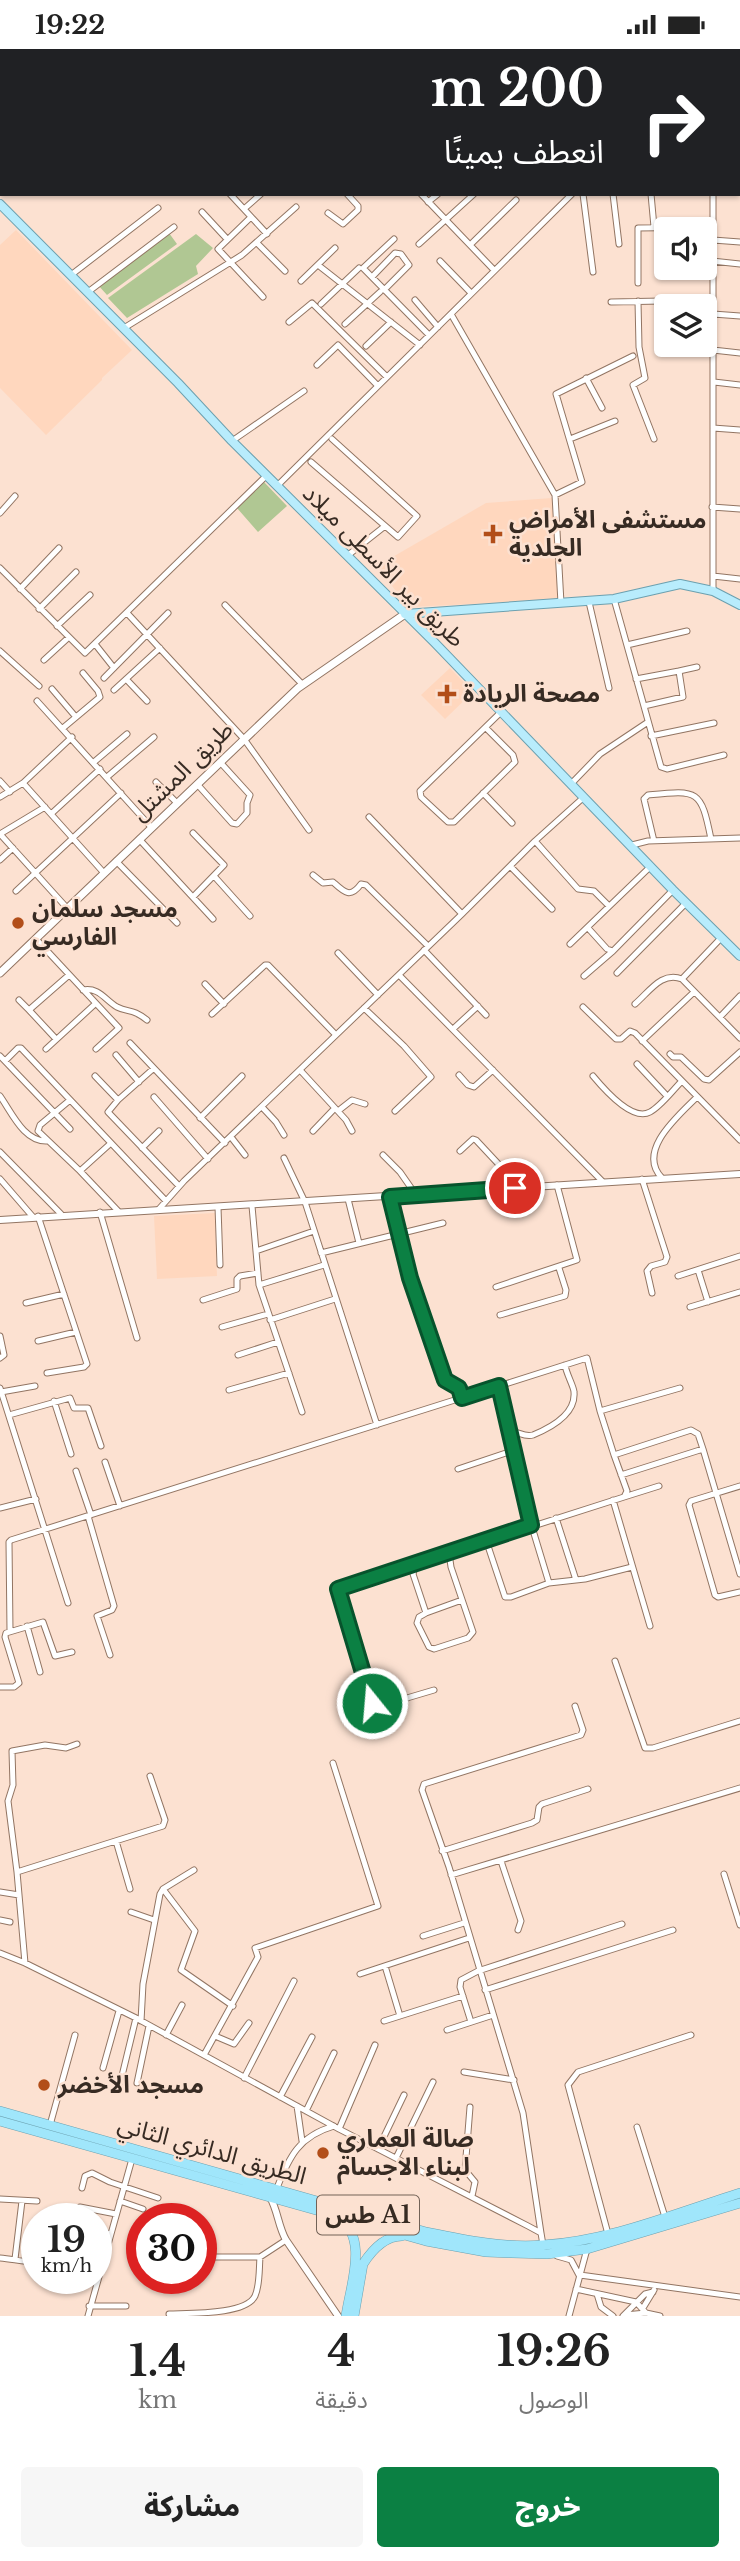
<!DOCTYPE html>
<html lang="ar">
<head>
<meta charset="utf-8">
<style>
	:root { --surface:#fff; --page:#f6f6f6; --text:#222; --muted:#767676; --accent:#0b8043 }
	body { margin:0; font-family:"Libre Baskerville","Noto Sans Arabic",serif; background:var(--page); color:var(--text); direction:rtl; height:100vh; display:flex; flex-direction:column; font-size:26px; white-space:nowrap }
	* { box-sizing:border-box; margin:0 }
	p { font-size:23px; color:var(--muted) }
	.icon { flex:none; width:38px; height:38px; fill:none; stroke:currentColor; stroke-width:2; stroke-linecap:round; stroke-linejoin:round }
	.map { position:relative; height:2267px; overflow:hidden; direction:ltr }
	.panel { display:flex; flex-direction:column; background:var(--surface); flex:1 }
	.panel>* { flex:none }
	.top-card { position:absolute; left:0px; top:0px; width:740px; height:147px; box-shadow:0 2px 5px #0004; direction:rtl; background:#202124; color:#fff; overflow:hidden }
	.controls { position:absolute; left:654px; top:168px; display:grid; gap:14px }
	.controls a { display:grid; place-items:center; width:63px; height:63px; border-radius:7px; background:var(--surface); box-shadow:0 2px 5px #0004; font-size:35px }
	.speed { position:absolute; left:21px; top:2154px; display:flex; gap:14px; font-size:35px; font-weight:700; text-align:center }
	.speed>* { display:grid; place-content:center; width:91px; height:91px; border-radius:50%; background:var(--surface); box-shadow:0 2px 5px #0004; line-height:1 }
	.speed small { font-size:18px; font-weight:400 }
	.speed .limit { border:10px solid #d22; background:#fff; color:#111 }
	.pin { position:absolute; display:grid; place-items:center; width:60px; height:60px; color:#fff; margin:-30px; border:4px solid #fff; border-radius:50%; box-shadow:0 2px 7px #0007 }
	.me { position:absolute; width:77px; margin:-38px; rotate:343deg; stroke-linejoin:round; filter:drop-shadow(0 0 5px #0008) }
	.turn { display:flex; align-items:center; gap:24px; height:147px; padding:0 21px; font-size:32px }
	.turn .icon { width:91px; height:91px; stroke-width:2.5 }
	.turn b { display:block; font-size:49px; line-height:60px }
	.eta { display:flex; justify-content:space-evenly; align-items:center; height:119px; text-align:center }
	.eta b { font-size:42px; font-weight:800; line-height:49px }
	.primary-button { display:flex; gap:14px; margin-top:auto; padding:14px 21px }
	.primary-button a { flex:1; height:80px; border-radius:7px; background:var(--accent); color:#fff; font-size:28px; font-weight:800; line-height:80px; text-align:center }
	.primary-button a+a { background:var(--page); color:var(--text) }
	.status { display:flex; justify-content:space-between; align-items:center; height:49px; padding:0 35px; background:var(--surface); direction:ltr }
	.status svg { height:19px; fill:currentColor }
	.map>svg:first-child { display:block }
	.built { fill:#ffd7be }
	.green { fill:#b0c793 }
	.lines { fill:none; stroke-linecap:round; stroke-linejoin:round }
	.minor-casing { stroke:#927563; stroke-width:7 }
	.tertiary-casing { stroke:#927563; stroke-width:8 }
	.secondary-casing { stroke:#927563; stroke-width:9 }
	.primary-casing { stroke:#6ca0af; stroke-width:10 }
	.trunk-casing { stroke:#6ca0af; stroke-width:10 }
	.minor { stroke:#fff; stroke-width:5 }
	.tertiary { stroke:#fff; stroke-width:6 }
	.secondary { stroke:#fff; stroke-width:7 }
	.primary { stroke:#b8ecfc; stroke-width:8 }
	.trunk { stroke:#a0e6fb; stroke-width:9 }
	.route-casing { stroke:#07532c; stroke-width:18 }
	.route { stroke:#0b8043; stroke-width:12 }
	.poi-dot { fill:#b24e19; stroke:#fce1d1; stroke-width:2.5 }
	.labels { text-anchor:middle; stroke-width:5; stroke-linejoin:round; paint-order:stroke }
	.shield { fill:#fce1d1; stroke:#726257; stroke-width:2 }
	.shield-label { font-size:23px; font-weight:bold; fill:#372b23 }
	.poi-label { font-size:24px; font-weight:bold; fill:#372b23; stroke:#fce1d1; text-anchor:start }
	.street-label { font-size:24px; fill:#372b23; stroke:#fce1d1 }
</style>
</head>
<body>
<div class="status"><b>19:22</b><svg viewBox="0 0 49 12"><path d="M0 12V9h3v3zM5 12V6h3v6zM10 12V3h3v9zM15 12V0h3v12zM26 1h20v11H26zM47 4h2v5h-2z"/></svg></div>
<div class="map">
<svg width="740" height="2267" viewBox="0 0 740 2267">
	<rect width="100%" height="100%" fill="#fce1d1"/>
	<path class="built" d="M16,181L132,301L102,329V331L46,386L0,339V196Z
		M552,449L558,551L408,558L377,517L486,454Z
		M450,619L473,643L445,670L421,646Z
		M215,1164L217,1227L157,1230L154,1167Z"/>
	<path class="green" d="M169,184L177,195L107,246L98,236Z
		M196,185L213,199L196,217L198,225L127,269L108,249Z
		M264,433L287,457L258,483L237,459Z"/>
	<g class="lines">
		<g class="minor-casing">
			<path id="minor" d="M46,0L48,2
				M128,0L130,2
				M175,0L176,2
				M325,0L327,2
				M513,0L515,2
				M714,0V2
				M116,2L118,0
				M261,2L263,0
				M448,2L450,0
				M504,2L505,0
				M738,13H740
				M738,46H740
				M738,132H740
				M230,145L267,185
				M421,145L494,221
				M583,145L593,223
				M613,145L619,195
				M651,145L654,178
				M428,153L438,145
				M244,160L261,145
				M202,163L227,190
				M328,164L343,175L358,161V157L347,145
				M251,168L218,200L263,248
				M394,190L363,219L429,286
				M713,191L740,193
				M257,194L285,222
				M419,195L474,145
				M470,196L516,151
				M440,212L471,244
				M712,212L740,215
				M318,216L420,296
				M71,226L158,159
				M372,228L395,204L401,205L409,216L384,241
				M301,232L335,199
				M638,234V179L713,178
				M88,243L174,178
				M415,251L438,278
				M638,252L639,298L645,329L633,336L654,390
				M611,253L713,251
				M321,255L359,219
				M451,265L555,446L561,554
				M713,265L740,267
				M289,273L312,254L387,328
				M345,275L380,243
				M124,279L242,206L296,158
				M366,297L391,273
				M713,301L740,304
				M317,316L338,296L378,337
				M586,329L602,359
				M714,333L740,336
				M713,379L740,381
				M570,390L615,372
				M232,392L304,342
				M311,413L398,488L417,467L332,390
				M278,436L572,145
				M555,446L582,433L556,345L633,307
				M712,458L740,460
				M0,464L15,447
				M347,507L385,477
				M0,519L85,604L267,426
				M713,527L740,530
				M20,540L59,499
				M713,542V145
				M614,550L661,718L667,720L724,706
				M589,553L609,639
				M225,556L302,635
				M39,560L76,523
				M127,564L244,690L309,781
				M57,577L90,546
				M95,595L114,619
				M627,596L687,582
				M0,602L39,637
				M44,611L68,589
				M104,629L168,564
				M126,630L147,652
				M636,630L679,622
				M52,640L75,667
				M114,641L160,599
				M37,652L151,778
				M644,657L683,648L679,622L697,618
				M63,679L100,648L98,642L83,624
				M486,679L513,706L515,713L454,773H448L421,748L420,742L501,663
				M651,687L714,674
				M94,713L127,685
				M107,728L154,688
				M0,732L10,743
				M156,733L177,754
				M23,734L104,824
				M197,735L232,774L237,775L247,764V754L250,746L220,713
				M571,735L600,705L648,673
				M483,744L512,774
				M0,748L23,734L72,688
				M51,765L100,720
				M369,768L462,865
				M0,785L67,859
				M0,785L45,758
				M139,790L213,870
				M535,792L578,840L594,842L609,857
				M654,792L644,750L648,746C698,741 701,740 711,790
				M632,796L648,792L740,789
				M0,811L13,799
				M116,812L177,874
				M510,817L552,860
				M313,826L323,834L333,833C344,843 350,850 361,835L366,836L428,897
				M214,827L250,867
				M16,842L121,744
				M193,848L224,816L193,784
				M588,879L607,900L613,902
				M721,889L682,930L740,989
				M36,890L119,979L96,1000
				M570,895L651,817
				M424,901L486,966
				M338,904L378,946
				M617,924L686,854
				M399,926L603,1133
				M584,927L613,902L673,841
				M205,935L224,955
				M83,941C99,938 105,951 117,958C129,964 132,959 147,971
				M19,951L29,961L69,926
				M635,955C650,942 662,922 682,930
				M583,958L616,990H621L630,982L635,984L740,1091
				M364,959L404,997L431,1028L395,1062
				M29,961L56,990
				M212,965L265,916H268L336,986
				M720,968L740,947
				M453,980L478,957
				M642,992L694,943
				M130,994L225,1094
				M46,1000L95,955
				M670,1005L673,1008H681L704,1030L709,1031L740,1003
				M116,1006L139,1033
				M0,1007L70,1080
				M5,1012L18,999H21L166,1152
				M637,1015L667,1047
				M153,1020L118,1051L108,1063L179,1137
				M300,1021L346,1071L352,1082
				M459,1026L468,1036L474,1038L493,1021
				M95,1027L118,1051
				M593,1027C603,1039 632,1073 650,1063C661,1057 672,1042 681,1033
				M0,1047C12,1064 24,1093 47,1092
				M154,1048L208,1110
				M70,1051L40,1076L38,1082L80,1122
				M262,1058L276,1073L284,1086
				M338,1062L352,1051L365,1055
				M200,1069L242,1027
				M313,1082L335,1059
				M231,1088L245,1106
				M111,1094L80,1122L119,1163
				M142,1099L159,1082
				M460,1102L473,1090L476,1091L504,1121L508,1139
				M0,1103L61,1165
				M383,1106L400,1123L416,1146
				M284,1109L305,1153L377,1376
				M662,1129C636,1102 678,1067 697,1048
				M0,1130L33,1168
				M642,1130L667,1208L665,1213L651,1217L647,1222L652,1244
				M390,1148L410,1229L445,1331L459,1339L462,1349
				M348,1150L359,1194
				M252,1157L259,1236L302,1363
				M218,1158L220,1216
				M159,1160L184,1132L462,865L535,792L584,748
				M100,1163L137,1289
				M38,1167L87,1315L84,1318L47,1324
				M256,1202L314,1182
				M321,1204L443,1174
				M698,1221L708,1253
				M678,1227L740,1207
				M259,1236L324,1216
				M496,1238L577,1211L557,1136
				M203,1251L237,1240V1230L240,1227L258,1224
				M26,1254L64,1245
				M690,1258L740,1243
				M500,1266L565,1247L566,1241L559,1219
				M270,1271L335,1250
				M222,1278L268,1265
				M0,1287L4,1306L0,1309
				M38,1292L76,1283
				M238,1306L278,1293
				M499,1337L587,1309L600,1362
				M0,1339L68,1554
				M229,1341L289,1324
				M1,1343L35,1337
				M54,1352L71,1405
				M9,1366L70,1349L74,1359H88L101,1397
				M509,1383C518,1381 523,1389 533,1386C550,1379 576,1365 574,1343C574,1338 566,1324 565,1316
				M614,1406L600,1362L680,1339
				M105,1413L120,1457
				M458,1420L512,1402
				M76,1422L91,1466
				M621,1426L703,1400
				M740,1437L691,1452L689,1456L715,1546L718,1548L740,1543
				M624,1448L659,1437
				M613,1451L650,1577
				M0,1459L36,1450
				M88,1467L114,1557L112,1561L97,1567L110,1606
				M556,1469L576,1531
				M486,1491L505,1548H511L549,1534
				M416,1514L413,1525L426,1564L419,1568L417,1574L429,1598L434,1600L468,1589L473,1583L451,1518L449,1504L624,1448L627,1442L614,1406L691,1381L698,1385L703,1400L740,1525
				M426,1564L462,1551
				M27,1577L40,1623
				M10,1582L9,1493L11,1491L499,1337L522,1445L549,1534L585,1530L632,1518
				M615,1612L645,1699H653L740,1672
				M0,1638H14L19,1634L5,1588L6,1584L43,1573L55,1607L72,1603
				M434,1641L380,1657H374L337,1542L341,1537L449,1504
				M116,1792L130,1840
				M442,1802L532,1774L537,1771L539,1758L542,1755L588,1740
				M501,1812L521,1872L518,1881
				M17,1823L8,1752L13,1736L12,1702L45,1696L66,1699L77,1695
				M724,1825L740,1876
				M451,1826L740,1739
				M163,1840L195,1882L181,1921L233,1957
				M0,1843L19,1846
				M131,1863L154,1871
				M0,1871L10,1873
				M423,1887L464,1874
				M0,1904L25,1914L136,1969L339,2080L528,2177L541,2184L543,2196
				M25,1914L17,1823L163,1777L165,1771L150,1727
				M385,1917L400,1967
				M360,1925L469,1889
				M485,1941L673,1881
				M141,1972L143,1935L160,1845L163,1840L194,1821
				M384,1972L463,1947
				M471,1973L460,1938L461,1931L478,1922L622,1875
				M447,1981L493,1966
				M166,1986L182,1956
				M215,1987L234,1995L249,1974
				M204,2006L258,1908L255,1899L378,1857L333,1714
				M103,2019L119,1962
				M464,2023L514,2031
				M244,2029L294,1932
				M137,2034L149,1977
				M120,2035L136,1969
				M280,2048L312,1988
				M297,2057L302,2092
				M470,2058L465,2121L475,2133L472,2147
				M306,2062L334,2004
				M50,2076L75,1986
				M637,2078L665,2168
				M339,2080L375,1996
				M378,2100L404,2046
				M396,2109L433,2033
				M82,2139L85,2127L92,2124L110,2133L158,2149
				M277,2139C289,2108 299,2087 334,2077
				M0,2150L37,2152
				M120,2152L143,2160
				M80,2158L116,2165
				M96,2183L111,2185
				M541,2184L523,2064L449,1818L422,1741L424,1735L581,1686L583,1681L575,1657
				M608,2185L568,2036L578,2023L691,1986
				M557,2207L571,2211L579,2226
				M201,2208H260L286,2191
				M0,2209C13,2210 23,2213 37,2213
				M15,2210L22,2152
				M580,2226L740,2248
				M186,2230V2232
				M576,2240L636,2253L646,2264
				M597,2245L601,2258L613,2267
				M89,2257H126
				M643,2259L654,2241
				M169,2265C189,2264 246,2266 255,2247C260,2236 259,2220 260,2208
				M625,2266L646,2264L660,2267
				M88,2267L132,2110
				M569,2267L587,2200
				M623,2267L645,2245L653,2243"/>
		</g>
		<g class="tertiary-casing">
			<path id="tertiary" d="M0,1171L740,1125
				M270,2148C278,2162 278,2177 286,2191L338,2267"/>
		</g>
		<g class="secondary-casing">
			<path id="secondary" d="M0,924L298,639L405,565"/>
		</g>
		<g class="primary-casing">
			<path id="primary" d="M0,155L178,334L232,392L434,593L673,841L740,907
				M405,565L614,550L680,535L713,542L740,556"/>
		</g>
		<g class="trunk-casing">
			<path id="trunk" d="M0,2062L426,2183C465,2191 503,2199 543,2196C610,2192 676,2164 740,2144
				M0,2072L426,2192L486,2203L512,2204L547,2205L587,2200L740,2154
				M337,2168C370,2187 350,2237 346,2267
				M354,2267L363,2215C372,2201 385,2187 402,2187"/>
		</g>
		<use href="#minor" class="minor"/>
		<use href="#tertiary" class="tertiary"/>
		<use href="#secondary" class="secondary"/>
		<use href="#primary" class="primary"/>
		<use href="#trunk" class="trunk"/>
	</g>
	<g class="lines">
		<g class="route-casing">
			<path id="route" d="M372,1654L338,1540L531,1476L499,1337L462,1349L459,1339L445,1331L410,1229L390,1148L515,1139"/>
		</g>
		<use href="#route" class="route"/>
	</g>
	<g class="poi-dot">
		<path d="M489.5 474.5h7v7h7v7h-7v7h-7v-7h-7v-7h7z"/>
		<path d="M443.5 634.5h7v7h7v7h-7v7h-7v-7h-7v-7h7z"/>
		<circle cx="18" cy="874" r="7"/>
		<circle cx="44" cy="2036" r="7"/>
		<circle cx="323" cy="2104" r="7"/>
	</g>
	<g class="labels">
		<rect class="shield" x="317" y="2146.5" width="102" height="39" rx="5"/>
		<g class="shield-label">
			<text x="368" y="2174">طس A1</text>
		</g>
		<g class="poi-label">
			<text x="509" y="479">مستشفى الأمراض<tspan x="509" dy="28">الجلدية</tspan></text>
			<text x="463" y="653">مصحة الريادة</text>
			<text x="32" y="868">مسجد سلمان<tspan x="32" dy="28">الفارسي</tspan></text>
			<text x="58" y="2044">مسجد الأخضر</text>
			<text x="337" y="2098">صالة العماري<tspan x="337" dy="28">لبناء الاجسام</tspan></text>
		</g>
		<g class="street-label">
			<text transform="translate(384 517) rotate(45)" y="8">طريق بير الأسطى ميلاد</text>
			<text transform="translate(182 722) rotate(-44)" y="8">طريق المشتل</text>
			<text transform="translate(212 2101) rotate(16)" y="8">الطريق الدائري الثاني</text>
		</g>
	</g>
</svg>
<div class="controls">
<a><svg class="icon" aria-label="sound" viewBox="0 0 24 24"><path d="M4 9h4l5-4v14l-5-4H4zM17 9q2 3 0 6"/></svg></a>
<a><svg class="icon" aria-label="layers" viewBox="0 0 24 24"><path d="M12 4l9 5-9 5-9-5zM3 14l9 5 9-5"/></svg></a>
</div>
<div class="speed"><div>19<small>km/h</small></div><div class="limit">30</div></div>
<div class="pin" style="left:515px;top:1139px;background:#d93025"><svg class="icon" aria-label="arrive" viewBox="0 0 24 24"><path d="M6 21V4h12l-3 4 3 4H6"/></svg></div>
<svg class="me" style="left:372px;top:1654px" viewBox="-20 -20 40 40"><circle r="17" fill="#0b8043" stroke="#fff" stroke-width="3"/><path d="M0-11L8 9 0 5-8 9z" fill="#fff"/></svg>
<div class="top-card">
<div class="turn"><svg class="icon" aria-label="right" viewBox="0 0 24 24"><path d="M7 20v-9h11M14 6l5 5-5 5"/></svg><div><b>200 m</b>انعطف يمينًا</div></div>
</div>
</div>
<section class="panel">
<div class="eta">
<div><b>19:26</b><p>الوصول</p></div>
<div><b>4</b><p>دقيقة</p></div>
<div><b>1.4</b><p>km</p></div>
</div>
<div class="primary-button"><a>خروج</a><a>مشاركة</a></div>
</section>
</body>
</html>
